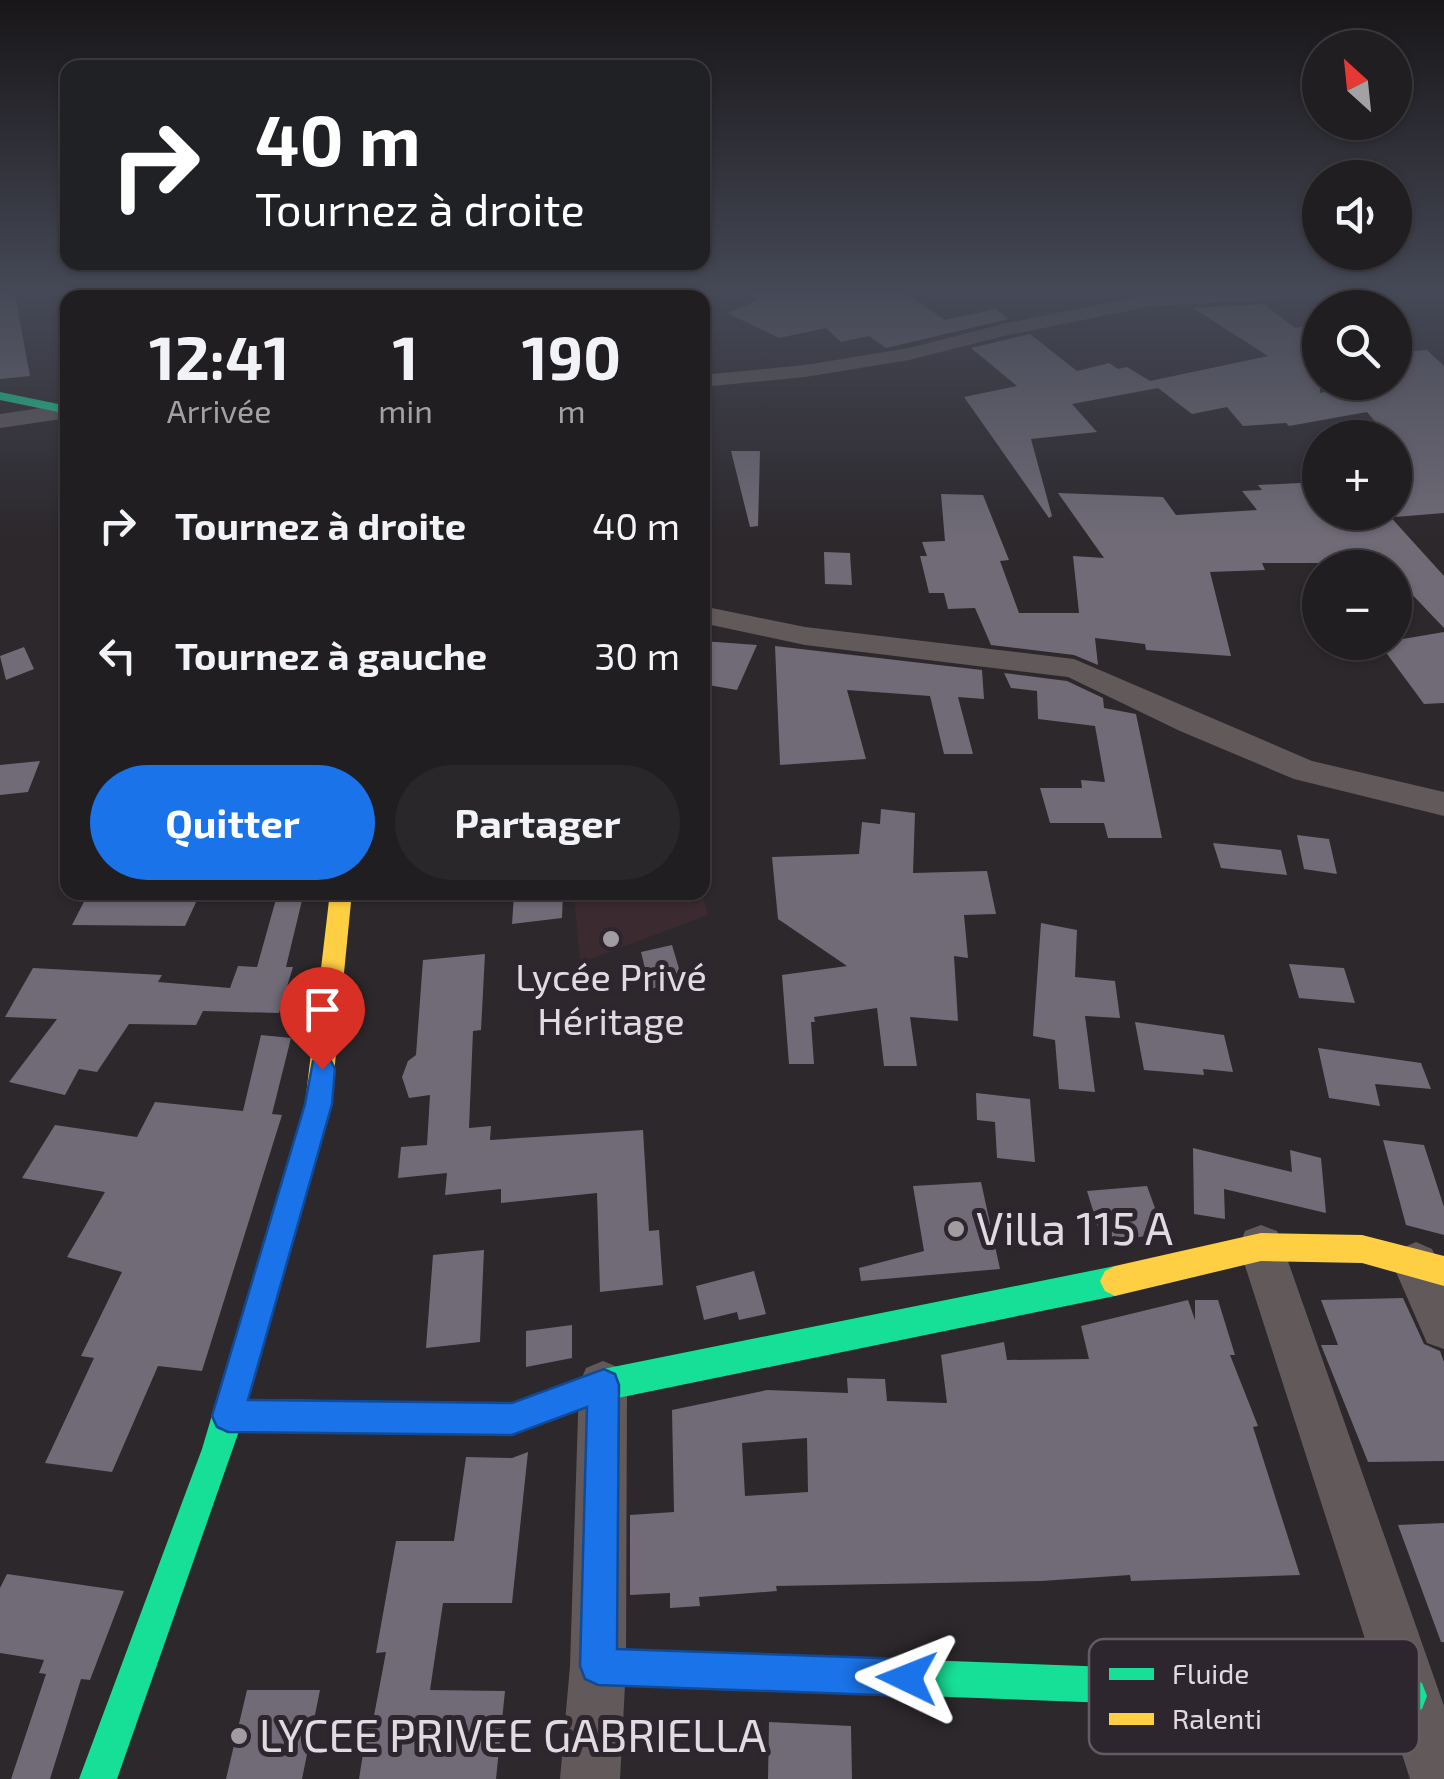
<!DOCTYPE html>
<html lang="fr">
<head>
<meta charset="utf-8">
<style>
	:root { --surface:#211e21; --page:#29272a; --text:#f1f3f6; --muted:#a2a2a5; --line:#3e3c3f; --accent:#1a73e8 }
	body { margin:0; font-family:"Exo 2",sans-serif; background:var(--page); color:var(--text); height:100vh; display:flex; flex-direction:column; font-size:38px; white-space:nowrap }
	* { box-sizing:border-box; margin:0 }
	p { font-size:32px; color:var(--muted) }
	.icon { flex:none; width:55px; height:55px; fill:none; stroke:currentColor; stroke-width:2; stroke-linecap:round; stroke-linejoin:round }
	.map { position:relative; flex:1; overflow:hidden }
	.side { position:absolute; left:60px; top:290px; width:650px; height:610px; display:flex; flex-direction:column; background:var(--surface); border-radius:20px; box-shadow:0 2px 8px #0004,0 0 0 2px var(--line) }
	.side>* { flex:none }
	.guide { position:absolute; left:60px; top:60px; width:650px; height:210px; border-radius:20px; box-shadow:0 2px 8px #0004,0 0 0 2px var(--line); background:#202124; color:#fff; overflow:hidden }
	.needle { width:65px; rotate:333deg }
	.buttons { position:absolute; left:1302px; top:30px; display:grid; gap:20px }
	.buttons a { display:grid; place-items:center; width:110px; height:110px; border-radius:50%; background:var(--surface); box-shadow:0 2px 8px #0004,0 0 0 2px var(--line); font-size:50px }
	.pin { position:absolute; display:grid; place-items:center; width:85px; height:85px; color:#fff; margin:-102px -42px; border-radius:50% 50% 50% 0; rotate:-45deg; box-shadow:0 0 10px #0007 }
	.pin .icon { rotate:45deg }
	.me { position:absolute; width:110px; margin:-55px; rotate:272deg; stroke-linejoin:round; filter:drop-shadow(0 0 8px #0008) }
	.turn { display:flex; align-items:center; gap:35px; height:210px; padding:0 30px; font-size:45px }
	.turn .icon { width:130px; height:130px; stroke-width:2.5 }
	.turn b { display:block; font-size:70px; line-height:85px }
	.eta { display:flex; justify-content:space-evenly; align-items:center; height:170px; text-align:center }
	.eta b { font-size:60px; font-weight:700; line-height:70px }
	.button { display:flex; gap:20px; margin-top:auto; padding:20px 30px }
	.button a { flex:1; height:115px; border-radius:60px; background:var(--accent); color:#fff; font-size:40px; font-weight:700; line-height:115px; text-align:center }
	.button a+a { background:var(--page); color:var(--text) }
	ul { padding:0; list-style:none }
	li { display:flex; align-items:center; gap:30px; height:130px; padding:0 30px }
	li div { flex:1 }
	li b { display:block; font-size:38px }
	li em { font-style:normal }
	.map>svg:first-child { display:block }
	.education { fill:#3b2a2f }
	.building { fill:#706b77; fill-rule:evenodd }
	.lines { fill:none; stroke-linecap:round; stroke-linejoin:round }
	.street { fill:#625a5a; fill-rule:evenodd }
	.fast { fill:#16e098; fill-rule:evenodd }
	.slow { fill:#ffcf43; fill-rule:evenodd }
	.route { fill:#1a73e8; stroke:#114b97; stroke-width:2.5 }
	.poi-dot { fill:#a19ca1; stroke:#2e262e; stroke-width:4 }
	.labels { text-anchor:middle; stroke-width:10; stroke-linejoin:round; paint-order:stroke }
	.poi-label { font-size:38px; fill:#e0dbe0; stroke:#2e262e }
	.near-poi-label { font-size:45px; fill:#e0dbe0; stroke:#2e262e; text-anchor:start }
	.key { fill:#2e262e; stroke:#635c63; stroke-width:2.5 }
	.key-label { font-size:28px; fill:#e0dbe0 }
</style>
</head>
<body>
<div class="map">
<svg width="1444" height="1779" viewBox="0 0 1444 1779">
	<rect width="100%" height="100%" fill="#2c282c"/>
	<path class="education" d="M574,893H702L708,915L580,963Z"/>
	<path class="building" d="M0,290H14L30,376L0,379Z
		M747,290H901L945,320L996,309L1009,319L886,348L869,336L841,342L826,328L779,338L727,313L757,301Z
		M1264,304L1295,328L1305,326L1320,335V393L1369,382H1395V341L1412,351L1427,350L1444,366V513L1395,517V462H1410L1395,444V438H1389L1367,412L1289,426L1286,423L1243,426L1227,407L1192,414L1158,388L1072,404L1097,432L1031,439L1052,516L1049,518L964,397L1017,386L971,348L1030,334L1077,371L1109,363L1118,369L1127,367L1150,381L1268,356L1193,308Z
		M731,451H760L758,526L750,527Z
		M1320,482V512H1386L1444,576V628L1405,587H1395V568H1382L1378,563H1262L1265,570L1210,572L1231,656L1146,650L1145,644L1095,638L1098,665L1074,655L991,645L975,608L948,609L944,593H929L920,556H927L922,542L945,541L941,494L983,495L1009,560L1000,561L1019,613H1079L1073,556L1104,558L1058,493L1163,497L1176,515L1257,510L1242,491L1262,490L1258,485Z
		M824,552L850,553L852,585L825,584Z
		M1444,632V703L1424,704L1379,643Z
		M702,641L757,645L737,690L702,684Z
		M775,646L982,670L984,699L958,697L973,754H944L930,696L847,690L866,759L780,765Z
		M24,647L34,669L6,680L0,656Z
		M1004,673L1067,681L1103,698L1104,708L1136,714L1162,838H1108L1104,823H1050L1040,788H1082L1081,780L1105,782L1095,726L1038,719L1037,691L1011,688Z
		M40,761L28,792L0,795V765Z
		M881,809L915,813L913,873L987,871L996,914L964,915L968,958L954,956L958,1021L910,1017L917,1066H884L877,1008L814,1017L815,1022H811L814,1064H789L782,975L847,966L778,919L772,857L859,854L862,822L880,824Z
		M1297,835L1329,839L1337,874L1304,869Z
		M1213,843L1281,850L1287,875L1221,868Z
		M89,892H128L126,896L198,898L185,926L72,925Z
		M278,892H304L286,967H293L279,1013L203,1011L196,1025L129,1024L97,1072L79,1069L65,1095L9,1082L57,1019L5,1017L33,968L162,975L158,982L230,988L238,966L257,967Z
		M525,892H563L562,918L512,924L514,895Z
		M1041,923L1077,930L1075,977L1115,981L1120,1018L1085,1016L1095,1092L1059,1089L1055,1040L1033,1036Z
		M672,945L683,982L650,989L641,952Z
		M485,954L481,1030L473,1031L469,1128L491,1126L490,1140L643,1130L649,1231L659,1230L663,1285L600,1292L597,1193L501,1203V1189L445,1195L447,1173L398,1178L401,1147L427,1145L430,1095L409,1098L402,1077L408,1061L416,1055L423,960Z
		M1289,964L1344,968L1355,1003L1299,998Z
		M1135,1022L1224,1035L1233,1072L1203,1069L1204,1075L1144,1070Z
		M261,1035L291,1038L272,1114L282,1115L202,1371L158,1366L112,1472L45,1463L94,1358L81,1356L122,1272L67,1257L105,1192L22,1178L55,1125L137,1137L155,1102L243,1111Z
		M1318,1048L1421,1063L1431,1089L1375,1084L1380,1106L1329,1098Z
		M976,1093L1030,1099L1035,1162L997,1158L995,1122L977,1120Z
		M1383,1140L1424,1145L1444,1207V1235L1406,1225Z
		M1193,1148L1292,1172L1290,1150L1321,1158L1326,1213L1224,1189L1225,1219L1194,1214Z
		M981,1182L1000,1269L861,1281L859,1268L924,1251L913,1186Z
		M1147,1186L1164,1233L1103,1243L1087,1191Z
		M484,1250L480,1342L426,1348L433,1255Z
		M754,1271L766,1314L739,1320L737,1312L704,1320L696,1286Z
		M1403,1298L1424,1344L1440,1351L1444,1362V1461L1368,1462L1321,1345H1338L1321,1300Z
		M1188,1300L1195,1320V1300H1218L1235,1355H1230L1258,1426L1253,1427L1300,1575L1131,1581L1130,1575L1041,1581L776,1586L777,1591L699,1597L700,1606L670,1608V1593L630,1595V1515L674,1512L672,1410L767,1390L848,1393L847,1378L885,1379L887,1401L947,1403L941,1355L1004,1342L1007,1360L1089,1359L1081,1326ZM807,1438L808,1492L745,1496L742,1443Z
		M572,1325V1358L526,1367V1331Z
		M528,1452L512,1603H443L430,1690L505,1691L496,1779H359L368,1722L373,1721L386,1652L376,1653L396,1541H454L466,1457L512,1458Z
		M1444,1523V1642H1441L1398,1525Z
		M7,1574L124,1591L90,1680L81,1679L50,1779H11L46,1674L39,1673L44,1660L0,1653V1588Z
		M247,1690H320L302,1779H226Z
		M769,1722L851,1726L852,1779H768Z"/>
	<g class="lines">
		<path class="street" d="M1240,290H1362L1353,296L1152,306L1008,335L909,360L805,377L702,387V375L805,365L909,348L1007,323L1152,294Z
			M68,404V418L0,428V414Z
			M702,606L805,627L1074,659L1312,761L1444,792V816L1294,779L1180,731L1068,677L805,645L702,623Z
			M1261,1225L1277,1231L1283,1247L1444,1706V1779H1410L1239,1247L1245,1231Z
			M1416,1242L1432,1249L1444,1274V1349L1427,1343L1393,1265L1400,1249Z
			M603,1361L620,1368L627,1385L626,1666L620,1779H560L570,1666L579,1385L586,1368Z"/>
		<path class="fast" d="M0,392L68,406V414L0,400Z
			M295,1169L305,1173L309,1182L248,1399L512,1403L603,1369L1115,1266L1125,1271L1130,1281L1125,1291L1115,1296L603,1401L512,1435L239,1431L117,1779H79L202,1449L281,1182L285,1173Z
			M598,1648L1409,1678L1422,1683L1427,1696L1422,1709L1409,1714L598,1684L585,1679L580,1666L585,1653Z"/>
		<path class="slow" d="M330,892H352L331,1104L309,1182L305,1191L295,1195L285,1191L281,1182L305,1104Z
			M1261,1233L1362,1235L1444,1256V1286L1362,1263L1261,1261L1115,1296L1105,1291L1100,1281L1105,1271L1115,1266Z"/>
	</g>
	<linearGradient id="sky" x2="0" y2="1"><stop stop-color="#181618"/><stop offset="0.54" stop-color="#454856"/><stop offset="1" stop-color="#454856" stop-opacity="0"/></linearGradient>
	<rect width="1444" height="539" fill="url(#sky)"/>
	<path class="route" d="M322,1057L331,1061L335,1069L332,1104L248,1400L512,1403L604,1369L615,1374L619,1385L617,1649L907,1659L920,1665L926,1678L920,1690L907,1696L598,1685L585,1679L580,1666L587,1407L512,1435L228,1432L217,1427L212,1416L305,1104L313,1061Z"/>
	<g class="poi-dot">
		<circle cx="611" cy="939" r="10"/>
		<circle cx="956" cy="1229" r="10"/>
		<circle cx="239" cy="1736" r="10"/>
	</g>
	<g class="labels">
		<g class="poi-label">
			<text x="611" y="991">Lycée Privé<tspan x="611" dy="44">Héritage</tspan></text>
		</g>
		<g class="near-poi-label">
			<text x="976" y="1245">Villa 115 A</text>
			<text x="259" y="1752">LYCEE PRIVEE GABRIELLA</text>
		</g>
	</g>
	<rect x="1089" y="1639" width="330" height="115" rx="15" class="key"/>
	<rect x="1109" y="1668" width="45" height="12" fill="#16e098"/>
	<rect x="1109" y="1713" width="45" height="12" fill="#ffcf43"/>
	<g class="key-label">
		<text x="1172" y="1684">Fluide</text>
		<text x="1172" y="1729">Ralenti</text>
	</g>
</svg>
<div class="buttons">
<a><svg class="needle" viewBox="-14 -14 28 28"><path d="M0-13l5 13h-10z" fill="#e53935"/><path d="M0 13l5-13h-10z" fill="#a2a2a5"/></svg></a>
<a><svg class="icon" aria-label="sound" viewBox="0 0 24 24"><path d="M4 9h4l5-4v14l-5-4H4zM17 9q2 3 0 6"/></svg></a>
<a><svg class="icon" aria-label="search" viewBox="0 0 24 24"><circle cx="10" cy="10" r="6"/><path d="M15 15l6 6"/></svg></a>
<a>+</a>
<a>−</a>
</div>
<div class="pin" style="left:322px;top:1069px;background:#d93025"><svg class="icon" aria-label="arrive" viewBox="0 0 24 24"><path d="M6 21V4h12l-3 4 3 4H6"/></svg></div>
<svg class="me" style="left:907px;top:1678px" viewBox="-20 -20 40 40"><path d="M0-17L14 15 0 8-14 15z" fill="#1a73e8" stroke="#fff" stroke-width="4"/></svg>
<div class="guide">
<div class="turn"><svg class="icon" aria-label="right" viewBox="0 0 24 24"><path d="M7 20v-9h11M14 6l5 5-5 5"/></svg><div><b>40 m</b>Tournez à droite</div></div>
</div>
<section class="side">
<div class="eta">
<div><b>12:41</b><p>Arrivée</p></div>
<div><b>1</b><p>min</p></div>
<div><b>190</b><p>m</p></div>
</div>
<ul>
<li><svg class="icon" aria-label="right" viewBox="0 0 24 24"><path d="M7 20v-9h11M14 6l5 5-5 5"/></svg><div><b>Tournez à droite</b></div><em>40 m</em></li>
<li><svg class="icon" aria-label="left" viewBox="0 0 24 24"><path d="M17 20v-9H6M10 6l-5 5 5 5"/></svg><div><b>Tournez à gauche</b></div><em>30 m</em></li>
</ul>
<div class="button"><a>Quitter</a><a>Partager</a></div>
</section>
</div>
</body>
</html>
